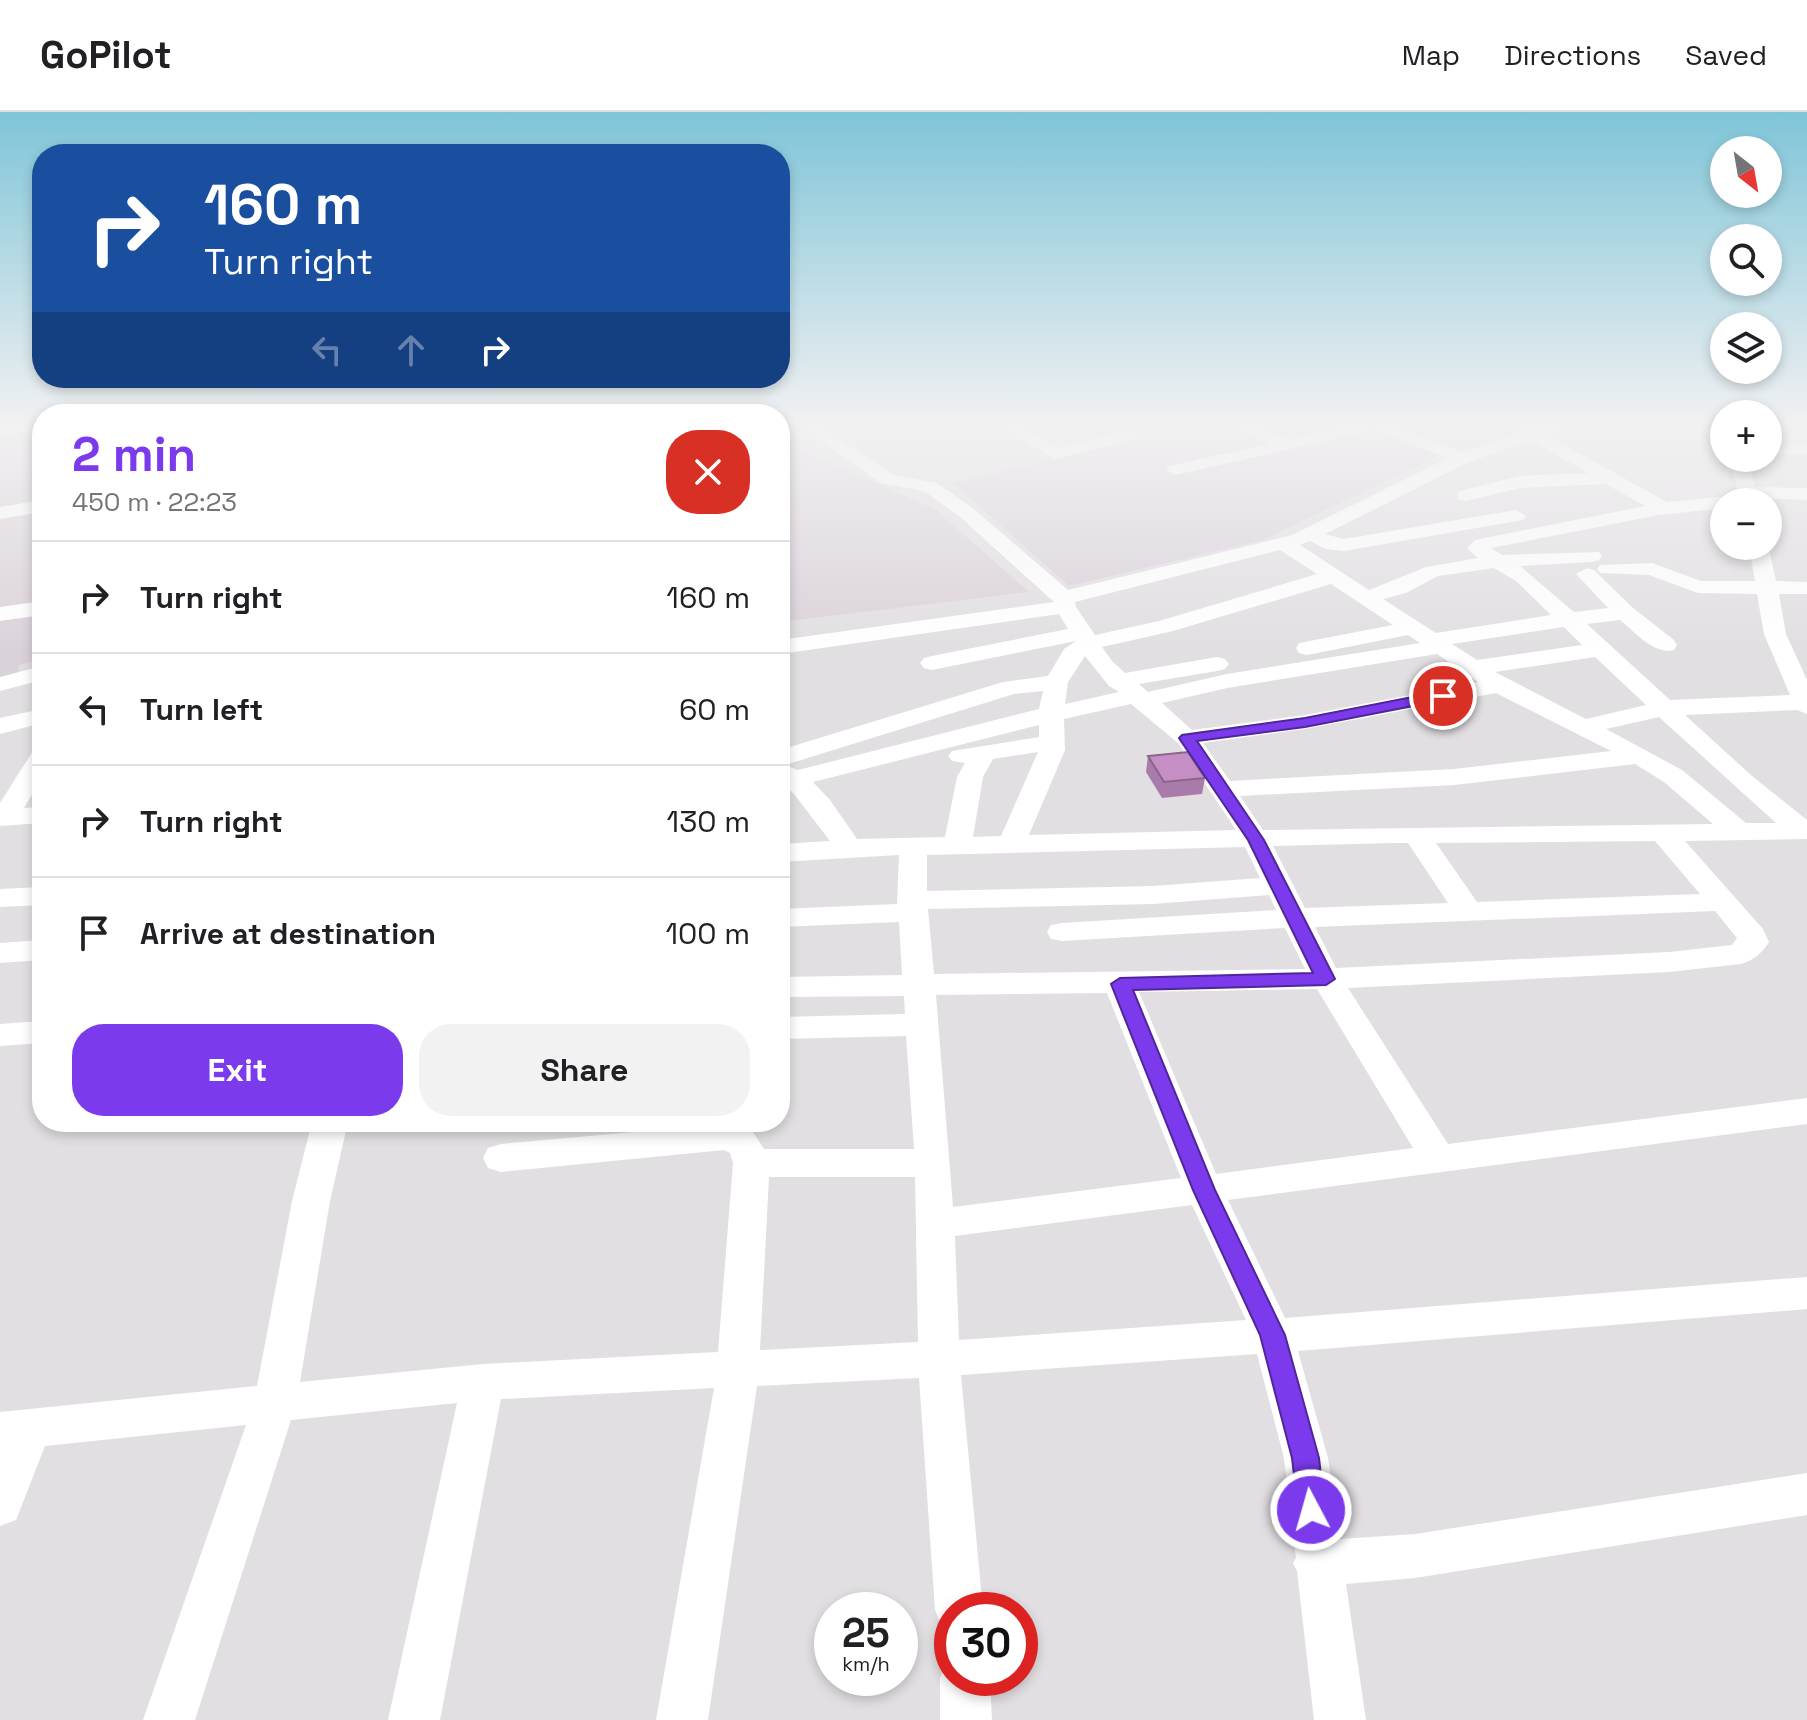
<!DOCTYPE html>
<html lang="en">
<head>
<meta charset="utf-8">
<style>
	:root { --surface:#fff; --page:#f2f2f2; --text:#202124; --muted:#757577; --line:#e0e0e0; --accent:#7c3aed }
	body { margin:0; font-family:"Space Grotesk",sans-serif; background:var(--page); color:var(--text); height:100vh; display:flex; flex-direction:column; font-size:30px; white-space:nowrap }
	* { box-sizing:border-box; margin:0 }
	p { font-size:26px; color:var(--muted) }
	.icon { flex:none; width:44px; height:44px; fill:none; stroke:currentColor; stroke-width:2; stroke-linecap:round; stroke-linejoin:round }
	.map { position:relative; flex:1; overflow:hidden }
	.sheet { position:absolute; left:32px; top:292px; width:758px; height:728px; display:flex; flex-direction:column; background:var(--surface); border-radius:32px; box-shadow:0 4px 12px #0003 }
	.sheet>* { flex:none }
	.hud { position:absolute; left:32px; top:32px; width:758px; height:244px; border-radius:32px; box-shadow:0 4px 12px #0003; background:#1a4fa0; color:#fff; overflow:hidden }
	.needle { width:52px; rotate:149deg }
	.fabs { position:absolute; left:1710px; top:24px; display:grid; gap:16px }
	.fabs a { display:grid; place-items:center; width:72px; height:72px; border-radius:50%; background:var(--surface); box-shadow:0 4px 12px #0003; font-size:40px }
	.speed { position:absolute; left:814px; top:1480px; display:flex; gap:16px; font-size:40px; font-weight:700; text-align:center }
	.speed>* { display:grid; place-content:center; width:104px; height:104px; border-radius:50%; background:var(--surface); box-shadow:0 4px 12px #0003; line-height:1 }
	.speed small { font-size:20px; font-weight:400 }
	.speed .limit { border:12px solid #d22; background:#fff; color:#111 }
	.pin { position:absolute; display:grid; place-items:center; width:68px; height:68px; color:#fff; margin:-34px; border:4px solid #fff; border-radius:50%; box-shadow:0 2px 8px #0007 }
	.me { position:absolute; width:88px; margin:-44px; rotate:354deg; stroke-linejoin:round; filter:drop-shadow(0 0 6px #0008) }
	.turn { display:flex; align-items:center; gap:28px; height:168px; padding:0 40px; font-size:36px }
	.turn .icon { width:104px; height:104px; stroke-width:2.5 }
	.turn b { display:block; font-size:56px; line-height:68px }
	.lanes { display:flex; align-items:center; height:76px; padding:0 40px; background:#0003; justify-content:center; gap:40px; direction:ltr }
	.lanes .off { opacity:.35 }
	.round { display:grid; place-items:center; flex:none; width:84px; height:84px; border-radius:32px; background:var(--page) }
	.summary { display:flex; align-items:center; justify-content:space-between; height:136px; padding:0 40px }
	h1 { font-size:48px; font-weight:600; line-height:60px; color:var(--accent) }
	.action { display:flex; gap:16px; margin-top:auto; padding:16px 40px }
	.action a { flex:1; height:92px; border-radius:32px; background:var(--accent); color:#fff; font-size:32px; font-weight:600; line-height:92px; text-align:center }
	.action a+a { background:var(--page); color:var(--text) }
	ul { padding:0; list-style:none }
	li { display:flex; align-items:center; gap:24px; height:112px; padding:0 40px; border-top:2px solid var(--line) }
	li div { flex:1 }
	li b { display:block; font-size:30px }
	li em { font-style:normal }
	header { display:flex; align-items:center; gap:48px; box-sizing:border-box; height:112px; padding:0 40px; background:var(--surface); border-bottom:2px solid var(--line) }
	header strong { font-size:38px }
	nav { display:flex; gap:44px; margin-inline-start:auto; font-size:28px }
	.map>svg:first-child { display:block }
	.built { fill:#dad2da }
	.lines { fill:none; stroke-linecap:round; stroke-linejoin:round }
	.minor { fill:#fff; fill-rule:evenodd }
	.wall { fill:#a97baa }
	.building { fill:#c58fc6; stroke:#8a648b; stroke-width:2 }
	.route { fill:#7c3aed; stroke:#51269a; stroke-width:2 }
</style>
</head>
<body>
<header>
<strong>GoPilot</strong>
<nav><a>Map</a><a>Directions</a><a>Saved</a></nav>
</header>
<div class="map">
<svg width="1807" height="1608" viewBox="0 0 1807 1608">
	<rect width="100%" height="100%" fill="#e2dfe2"/>
	<path class="built" d="M0,314H42V547L19,553L18,563L0,567Z
		M1142,314H1538L1439,343L1263,428L1069,474L953,371L1158,323Z
		M780,316L800,337L936,398L1029,480L780,510Z"/>
	<g class="lines">
		<path class="minor" d="M0,314H39L30,319L0,323Z
			M800,314H819L894,363L937,371L974,397L1068,478L1292,423L1448,346L1374,318L1175,363L1166,358L1169,354L1269,332L1239,318L1237,314H1258L1288,327L1349,314H1394L1463,340L1520,320L1523,316L1562,314L1560,318L1546,323L1667,390L1739,383L1729,346H1747L1755,375L1807,376V388L1758,386L1760,390H1724V396L1659,403L1491,436L1502,443L1599,440L1602,444L1599,448L1592,450L1520,454L1574,500L1608,496L1576,462L1587,456L1594,458L1633,496L1674,528L1677,533L1674,538C1654,543 1635,520 1620,508L1587,512L1670,588L1790,583L1764,522L1757,482L1698,481L1649,463L1600,461L1597,457L1600,453L1652,451L1701,469H1755L1749,434L1768,432L1776,469L1807,470V482H1779L1786,522L1807,568V602L1797,598L1685,603L1752,664L1807,708V727L1685,729L1763,817L1769,830C1762,841 1754,848 1741,852L1669,860L1348,876L1448,1032L1807,986V1012L1228,1088L1285,1206L1807,1165V1197L1298,1239L1328,1346L1340,1427L1415,1422L1807,1361V1403L1415,1466L1346,1472L1366,1608H1314L1297,1459L1293,1451L1296,1446L1284,1346L1257,1242L961,1263L983,1498H952V1519L942,1515L935,1498L919,1266L757,1274L708,1608H656L714,1276L501,1287L440,1608H388L457,1291L291,1308L195,1608H143L246,1313L45,1334L16,1408L0,1414V1300L257,1274L292,1089L312,1010H348L330,1089L300,1270L483,1252L718,1240L733,1051L730,1041L724,1038L501,1060L488,1056L483,1046L488,1036L501,1032L724,1012L753,1020L764,1037H914L906,924L780,927V905L905,902L904,884L780,885V865L902,863L899,810L780,815V797L897,792L899,743L780,750V732L830,729L794,682L789,677L780,679V638L1003,570L1048,564L1064,537L1076,529L932,558L924,556L920,551L924,546L932,544L1068,517L1059,502L780,542V528L1054,490L960,405L924,379L881,371ZM1531,328L1588,361L1520,364L1459,379L1457,383L1459,387L1466,389L1520,376L1606,372L1645,394L1475,428L1467,436L1478,446L1426,455L1369,478L1300,433L1310,429L1326,437L1344,439L1523,408L1526,404L1516,398L1344,427L1325,422L1469,350ZM1280,438L1317,462L1159,509L1095,523L1076,495L1075,490ZM1494,456L1516,469L1551,503L1436,521L1383,487L1406,481L1438,464ZM1331,472L1393,513L1299,531L1296,536L1299,541L1307,543L1408,523L1420,531L1227,562L1148,580L1139,572L1217,559L1225,557L1229,552L1225,547L1217,545L1125,561L1112,549L1102,535L1173,519ZM1564,515L1582,533L1477,548L1452,532ZM1437,542L1478,570L1305,603L1192,618L1162,591L1227,576ZM1085,544L1109,574L1119,580L1065,592L1068,570ZM1595,545L1646,593L1586,607L1495,560ZM1043,579L1039,597L798,658L785,653L1014,582ZM1496,581L1611,639L1454,657L1230,669L1203,631L1305,617ZM1131,592L1178,631L1236,718L1029,723L1065,638L1064,607ZM1659,605L1776,711H1746L1682,658L1606,617ZM1039,613V625L952,639L948,644L952,649L965,651L957,665L945,725L857,727L830,688L813,670ZM1038,640L1001,724L973,725L983,665L993,647ZM1635,652L1664,670L1713,712L1263,718L1240,684L1454,673ZM1655,729L1700,782L1477,790L1436,731ZM1395,731H1408L1448,791L1305,796L1273,734ZM1245,735L1260,766L1153,774L927,779V743ZM1269,783L1276,798L1062,811L1051,813L1047,820L1051,827L1062,829L1285,816L1305,857L934,862L928,797L1153,792ZM1715,799L1737,826L1732,833L1669,840L1336,856L1315,815ZM1317,877L1413,1036L1216,1062L1139,880ZM1107,881L1181,1066L953,1095L936,883ZM769,1065H915L918,1230L760,1238ZM1192,1093L1246,1208L959,1228L955,1124Z
			M998,314H1019L1057,336L1131,317L1140,322L1137,326L1055,347Z
			M1768,331L1807,333V343L1768,341Z
			M42,388V400L0,407V395Z
			M42,489V503L0,509V495Z
			M42,554V568L0,579V565Z
			M42,597V611L0,622V606Z
			M42,636V666L24,696L42,695V711L0,714V691L33,639Z
			M42,775V793L0,795V777Z
			M42,828V848L0,851V831Z
			M42,909V931L0,934V912Z
			M952,1546V1566H990L992,1608H940V1566L947,1548Z"/>
	</g>
	<path class="wall" d="M1148,644L1205,666L1202,682L1162,686L1146,660Z"/>
	<path class="building" d="M1188,640L1205,666L1164,670L1148,644Z"/>
	<linearGradient id="sky" x2="0" y2="1"><stop stop-color="#7fc5d8"/><stop offset="0.58" stop-color="#f2f1f2"/><stop offset="1" stop-color="#f2f1f2" stop-opacity="0"/></linearGradient>
	<rect width="1807" height="539" fill="url(#sky)"/>
	<path class="route" d="M1443,579L1451,584L1449,587L1305,615L1197,629L1264,728L1335,867L1326,873L1133,878L1215,1078L1285,1223L1319,1346L1325,1398L1321,1407L1311,1411L1302,1407L1298,1398L1292,1346L1260,1223L1193,1078L1111,872L1120,866L1313,861L1248,728L1179,626L1182,623L1305,606Z"/>
</svg>
<div class="fabs">
<a><svg class="needle" viewBox="-14 -14 28 28"><path d="M0-13l5 13h-10z" fill="#e53935"/><path d="M0 13l5-13h-10z" fill="#757577"/></svg></a>
<a><svg class="icon" aria-label="search" viewBox="0 0 24 24"><circle cx="10" cy="10" r="6"/><path d="M15 15l6 6"/></svg></a>
<a><svg class="icon" aria-label="layers" viewBox="0 0 24 24"><path d="M12 4l9 5-9 5-9-5zM3 14l9 5 9-5"/></svg></a>
<a>+</a>
<a>−</a>
</div>
<div class="speed"><div>25<small>km/h</small></div><div class="limit">30</div></div>
<div class="pin" style="left:1443px;top:584px;background:#d93025"><svg class="icon" aria-label="arrive" viewBox="0 0 24 24"><path d="M6 21V4h12l-3 4 3 4H6"/></svg></div>
<svg class="me" style="left:1311px;top:1398px" viewBox="-20 -20 40 40"><circle r="17" fill="#7c3aed" stroke="#fff" stroke-width="3"/><path d="M0-11L8 9 0 5-8 9z" fill="#fff"/></svg>
<div class="hud">
<div class="turn"><svg class="icon" aria-label="right" viewBox="0 0 24 24"><path d="M7 20v-9h11M14 6l5 5-5 5"/></svg><div><b>160 m</b>Turn right</div></div>
<div class="lanes"><svg class="icon off" aria-label="left" viewBox="0 0 24 24"><path d="M17 20v-9H6M10 6l-5 5 5 5"/></svg><svg class="icon off" aria-label="ahead" viewBox="0 0 24 24"><path d="M12 20V5M6 11l6-6 6 6"/></svg><svg class="icon" aria-label="right" viewBox="0 0 24 24"><path d="M7 20v-9h11M14 6l5 5-5 5"/></svg></div>
</div>
<section class="sheet">
<div class="summary"><div><h1>2 min</h1><p>450 m · 22:23</p></div><a class="round" style="background:#d93025;color:#fff"><svg class="icon" aria-label="close" viewBox="0 0 24 24"><path d="M6 6l12 12M18 6L6 18"/></svg></a></div>
<ul>
<li><svg class="icon" aria-label="right" viewBox="0 0 24 24"><path d="M7 20v-9h11M14 6l5 5-5 5"/></svg><div><b>Turn right</b></div><em>160 m</em></li>
<li><svg class="icon" aria-label="left" viewBox="0 0 24 24"><path d="M17 20v-9H6M10 6l-5 5 5 5"/></svg><div><b>Turn left</b></div><em>60 m</em></li>
<li><svg class="icon" aria-label="right" viewBox="0 0 24 24"><path d="M7 20v-9h11M14 6l5 5-5 5"/></svg><div><b>Turn right</b></div><em>130 m</em></li>
<li><svg class="icon" aria-label="arrive" viewBox="0 0 24 24"><path d="M6 21V4h12l-3 4 3 4H6"/></svg><div><b>Arrive at destination</b></div><em>100 m</em></li>
</ul>
<div class="action"><a>Exit</a><a>Share</a></div>
</section>
</div>
</body>
</html>
